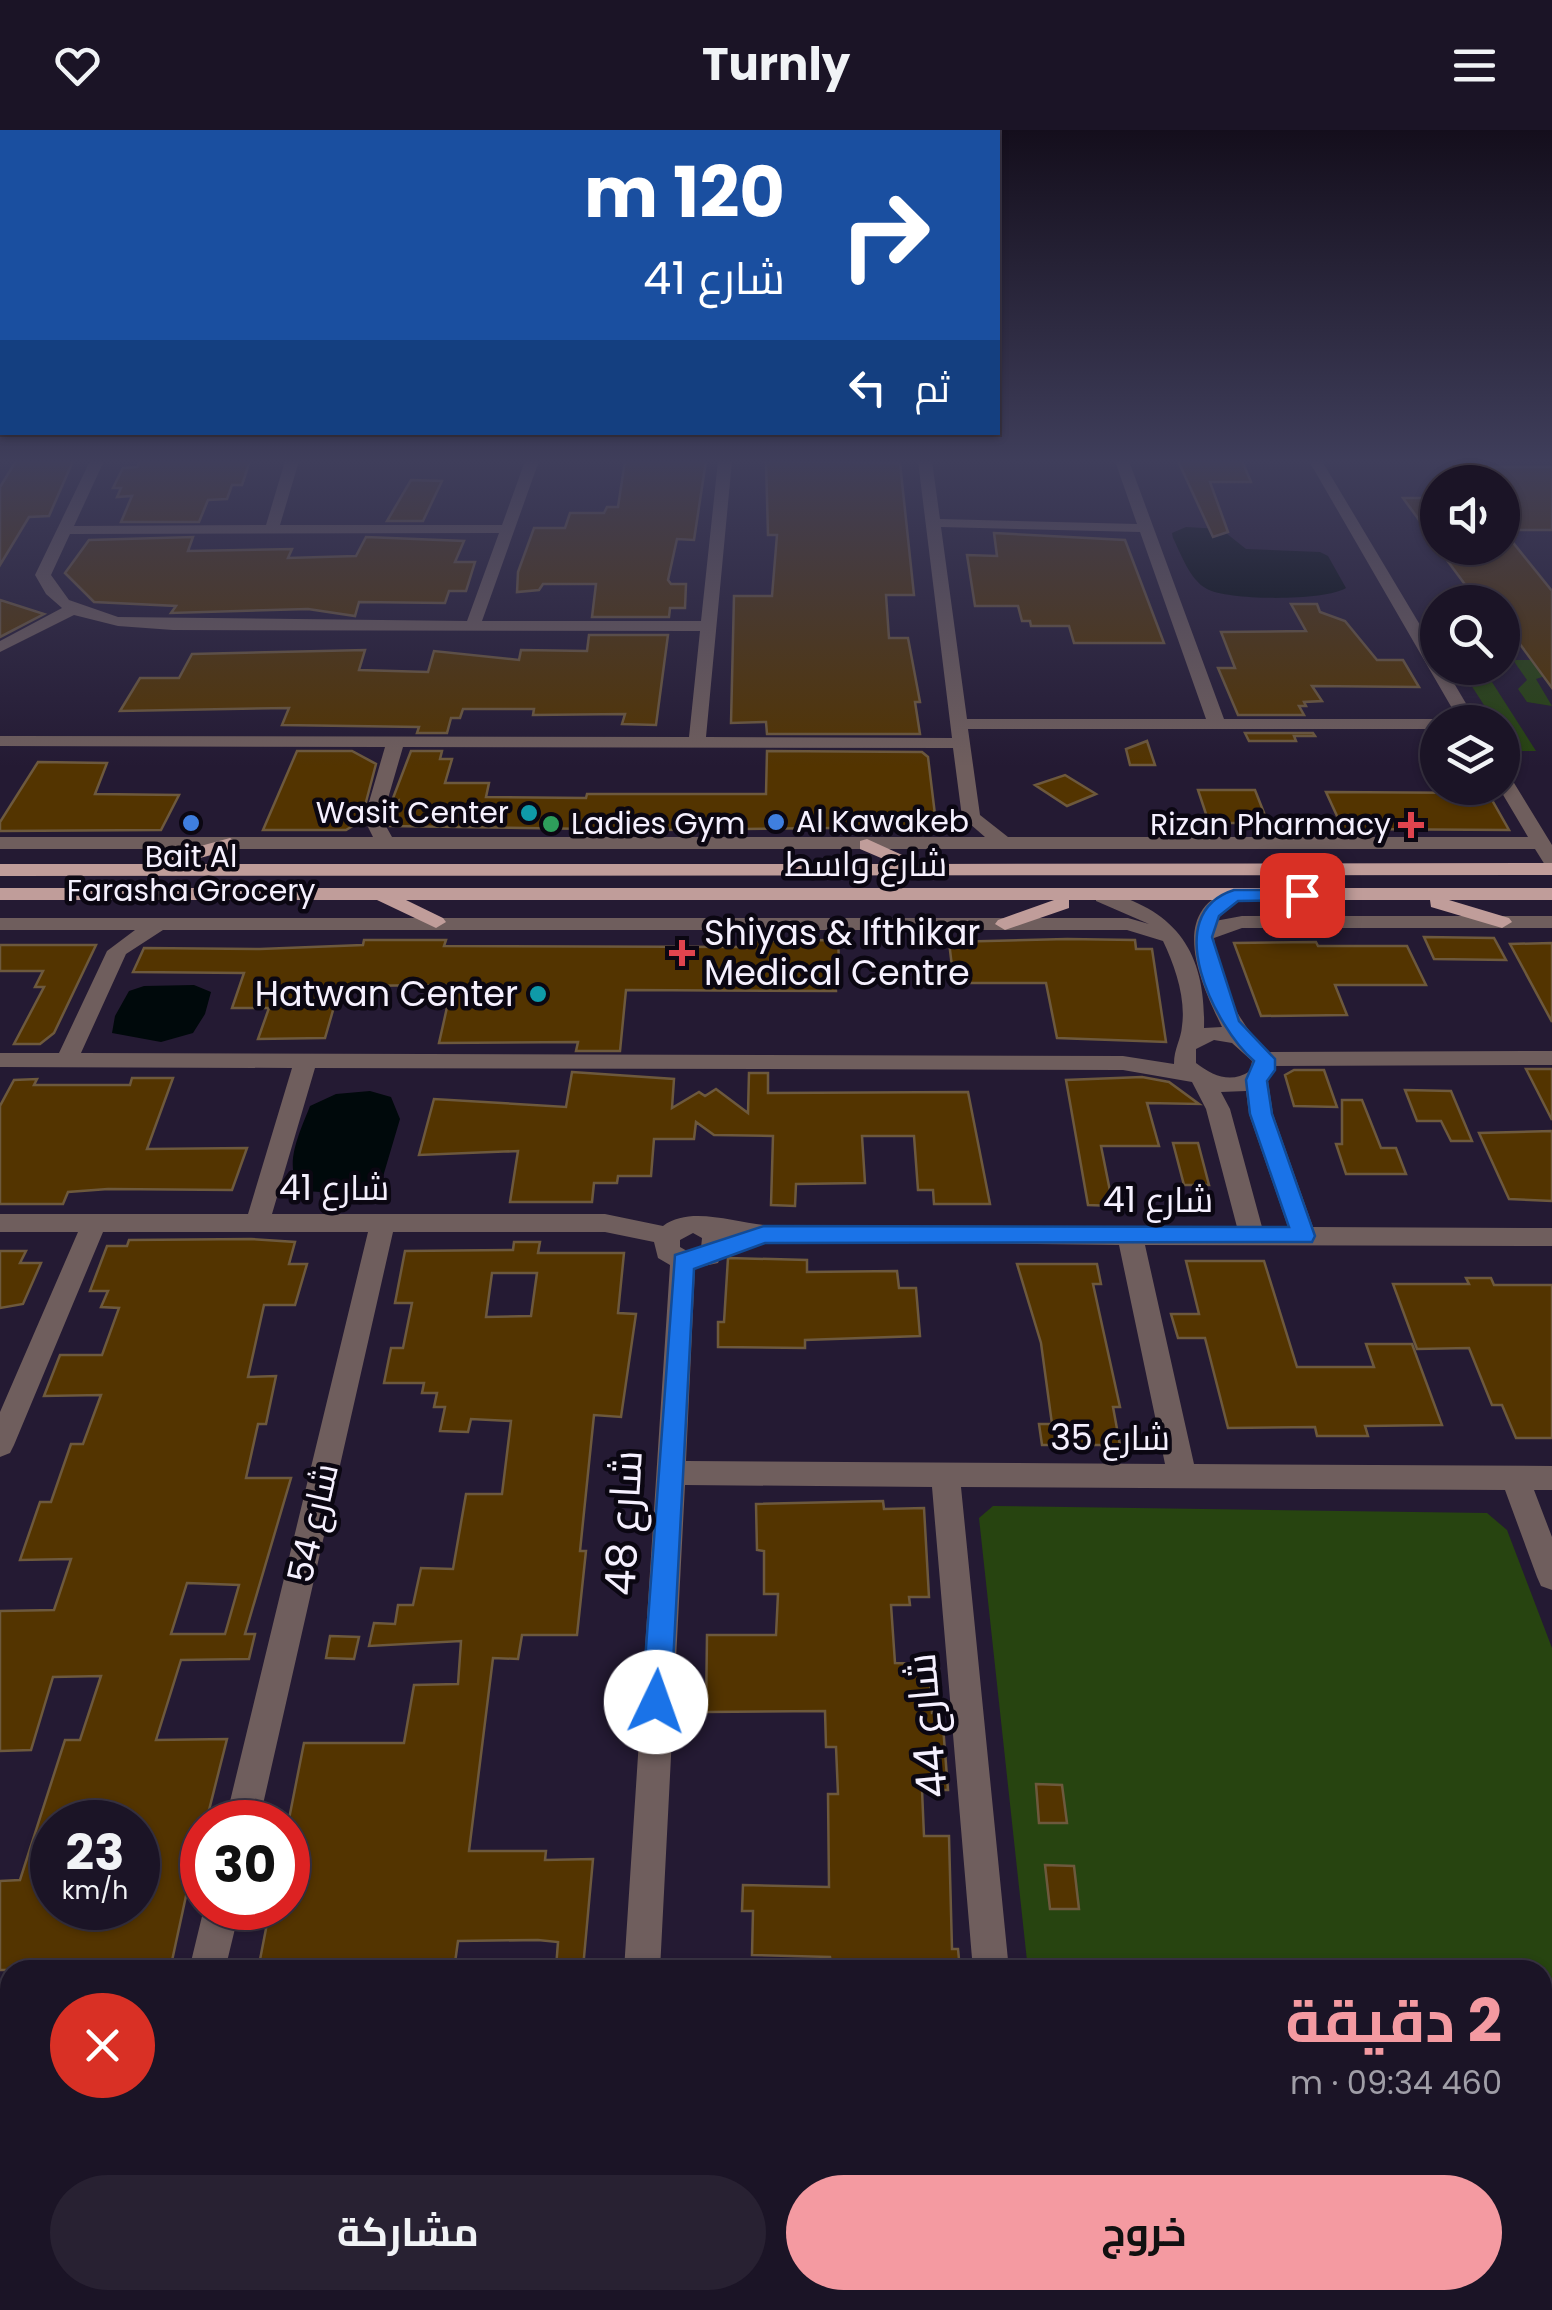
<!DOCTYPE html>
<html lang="ar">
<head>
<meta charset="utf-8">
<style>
	:root { --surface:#1b1426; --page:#282132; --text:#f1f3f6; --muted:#a09ea7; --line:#393343; --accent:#f49aa1 }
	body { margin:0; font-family:Poppins,Cairo,sans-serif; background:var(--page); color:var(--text); direction:rtl; height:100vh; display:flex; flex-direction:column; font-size:38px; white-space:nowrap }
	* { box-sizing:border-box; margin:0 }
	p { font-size:32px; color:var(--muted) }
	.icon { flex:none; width:55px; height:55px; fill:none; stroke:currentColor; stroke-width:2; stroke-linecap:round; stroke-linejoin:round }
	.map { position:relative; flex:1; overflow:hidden; direction:ltr }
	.details { position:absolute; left:0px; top:1830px; width:1552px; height:350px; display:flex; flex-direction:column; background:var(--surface); border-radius:30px 30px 0 0; box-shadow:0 2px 8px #0004,0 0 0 2px var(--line); direction:rtl }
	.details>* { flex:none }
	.banner { position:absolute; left:0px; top:0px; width:1000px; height:305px; box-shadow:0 2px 8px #0004,0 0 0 2px var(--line); direction:rtl; background:#1a4fa0; color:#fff; overflow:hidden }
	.tools { position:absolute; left:1420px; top:335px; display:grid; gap:20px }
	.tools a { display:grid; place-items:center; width:100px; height:100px; border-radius:50%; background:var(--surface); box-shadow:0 2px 8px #0004,0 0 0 2px var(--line); font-size:50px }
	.speed { position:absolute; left:30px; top:1670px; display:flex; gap:20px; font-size:50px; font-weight:700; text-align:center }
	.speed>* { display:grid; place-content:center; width:130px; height:130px; border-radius:50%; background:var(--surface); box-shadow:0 2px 8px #0004,0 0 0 2px var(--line); line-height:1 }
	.speed small { font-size:25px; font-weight:400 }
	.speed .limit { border:15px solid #d22; background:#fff; color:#111 }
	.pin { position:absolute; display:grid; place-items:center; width:85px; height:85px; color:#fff; margin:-42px; border-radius:20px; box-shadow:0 5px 15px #0006 }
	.me { position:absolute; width:110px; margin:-55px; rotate:3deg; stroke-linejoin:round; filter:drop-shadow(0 0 8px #0008) }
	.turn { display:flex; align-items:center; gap:35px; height:210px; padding:0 50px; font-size:45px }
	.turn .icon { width:130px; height:130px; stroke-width:2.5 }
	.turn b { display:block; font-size:70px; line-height:85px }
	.then { display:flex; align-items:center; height:95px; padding:0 50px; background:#0003; gap:20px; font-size:38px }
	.round { display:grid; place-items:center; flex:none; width:105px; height:105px; border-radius:52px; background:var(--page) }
	.head { display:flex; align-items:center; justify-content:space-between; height:170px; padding:0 50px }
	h1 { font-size:60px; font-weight:700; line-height:75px; color:var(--accent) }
	.action { display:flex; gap:20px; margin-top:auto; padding:20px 50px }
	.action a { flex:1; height:115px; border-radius:60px; background:var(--accent); color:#111; font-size:40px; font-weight:700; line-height:115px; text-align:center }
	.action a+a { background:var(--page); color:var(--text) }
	header { display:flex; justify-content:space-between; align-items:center; height:130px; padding:0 50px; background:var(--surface); font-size:45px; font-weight:700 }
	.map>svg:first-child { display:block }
	.green { fill:#274410 }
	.water { fill:#00090b }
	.building { fill:#533400; stroke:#6d593d; stroke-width:2.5; fill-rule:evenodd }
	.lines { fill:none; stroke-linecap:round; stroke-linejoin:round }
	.street { fill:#6f5e5d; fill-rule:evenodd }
	.primary { fill:#c09d9a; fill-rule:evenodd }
	.route { fill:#1a73e8; stroke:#114b97; stroke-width:2.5 }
	.culture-dot { fill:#0f9aa8; stroke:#0b0712; stroke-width:4 }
	.shop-dot { fill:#3f7fe0; stroke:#0b0712; stroke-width:4 }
	.leisure-dot { fill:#2e9e5b; stroke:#0b0712; stroke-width:4 }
	.health-dot { fill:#e0444e; stroke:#0b0712; stroke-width:4 }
	.labels { text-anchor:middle; stroke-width:9; stroke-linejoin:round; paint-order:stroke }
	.far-poi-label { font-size:30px; fill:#f5f0fe; stroke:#0b0712; text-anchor:end }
	.street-label { font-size:35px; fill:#f5f0fe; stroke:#0b0712 }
	.poi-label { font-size:35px; fill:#f5f0fe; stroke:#0b0712; text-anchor:start }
	.near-street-label { font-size:42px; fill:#f5f0fe; stroke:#0b0712 }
</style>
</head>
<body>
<header><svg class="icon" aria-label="menu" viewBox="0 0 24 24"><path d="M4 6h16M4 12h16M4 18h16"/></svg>Turnly<svg class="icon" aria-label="heart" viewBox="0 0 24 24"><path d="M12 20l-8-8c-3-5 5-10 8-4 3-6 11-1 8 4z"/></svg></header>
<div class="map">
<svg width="1552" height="2180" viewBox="0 0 1552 2180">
	<rect width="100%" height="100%" fill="#241a33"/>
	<path class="green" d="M1513,530H1552L1545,546L1536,549L1552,576L1527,572L1518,559L1527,550Z
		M1460,538H1483L1536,621H1512L1503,605L1502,592H1495Z
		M993,1376L1487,1383L1507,1400L1552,1518V2056H1542V1840H1028L979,1388Z"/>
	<path class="water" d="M1186,397L1221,399L1246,419L1320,422L1328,426L1346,458C1326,471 1229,471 1207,459C1190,450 1181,424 1173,408L1172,403Z
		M194,855L211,862L205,884L193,903L161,912L112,903L115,886L129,861L144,856Z
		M370,961L391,967L400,989L382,1050L351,1064L305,1061C279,1042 301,1000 310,976L336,964Z"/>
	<path class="building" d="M16,331H73L49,386L29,387L0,435V357Z
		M140,331H250L242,355H232L227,369L208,370L199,392H121L132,366L117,367L121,358H113L123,338L137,337Z
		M625,331H706L694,410L677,409L668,450L671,454H686L685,478H670L669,487H592L596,454H543L539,460L517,462L518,442L534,398H565L570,383H604L607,377H618Z
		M766,331L900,333L914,465H886L889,508H908L920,572H915L920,604H767L766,592L731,593L734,466H772L777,405H768Z
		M1178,331H1242L1251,352H1210L1228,402L1213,407Z
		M1471,337H1552V400H1503L1552,461V558L1511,502H1502V472H1478L1438,418H1502V352H1483Z
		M411,350L442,351L423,391H387Z
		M1403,368H1438V416Z
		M994,403L1125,410L1164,513H1074L1069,496H1031L1030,491H1022L1018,476H975L967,425L997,426Z
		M193,407L188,421L292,419L288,428L356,426L366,407L464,411L455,432H475L466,461H449L445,473L359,472L355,486L308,479L171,483L176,476L94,472L65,443L89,410Z
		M0,470L44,484L0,507Z
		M1291,474H1317L1320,482L1345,491L1377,530H1403L1419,557L1312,556L1322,571L1304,572L1306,576H1299L1304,585H1238L1218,538H1235L1221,502L1306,501Z
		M589,505H668L656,595L622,594L625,584L533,585L534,579H463L460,588H451L447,603H417L419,597L282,595L289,578L120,581L140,548H179L192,524L365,520L359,540L428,542L434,521L519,530L521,520L587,521Z
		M1245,603H1313L1315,606H1294L1296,611H1249Z
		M1147,611L1155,635H1130L1126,619Z
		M297,621H352L376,634L361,691L346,700H263Z
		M411,621H442L440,629H452L445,653H489L486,667L586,668L587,664H766L767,621L922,622L928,627L936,693L924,697L657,700L390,696L398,671L390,676Z
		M38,632L107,633L95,664L179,665L161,700L0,701V692Z
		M1065,645L1096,664L1067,676L1035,655Z
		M1198,660H1255L1268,693H1209Z
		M1326,662L1488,663L1509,700L1343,699Z
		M1424,807L1494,808L1506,830L1434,829Z
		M1067,809L1135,810L1136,819H1152L1166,912L1057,908L1046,853H954L949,812Z
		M364,810H446L444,816L750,817V811L838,810L839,830H834L836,861L626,860L620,921H576L578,912L439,913L452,855L340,856L325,908L258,909L269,878H232L244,843L133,842L144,818L260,819L363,815Z
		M1316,812L1318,816H1407L1426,855H1335L1347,885L1261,886L1234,813Z
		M1552,813V892L1510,814Z
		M0,815H96L54,903L40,914H14L44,857H35L43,841H0Z
		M1526,939H1552V990Z
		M1294,940H1324L1337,977L1294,976L1285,945Z
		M572,942L674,949L672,978L699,962L705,966L716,959L748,983L749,943H768V963L968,962L990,1074H934L933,1060H918L914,1006H862L865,1053L796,1054L795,1076L771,1075L773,1006L714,1005L696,992L694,1009H654L651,1046H618L617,1053H594L592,1072H510L518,1021L419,1025L434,969L566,977Z
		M1142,947L1169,952L1199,974L1147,973L1159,1016H1101L1113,1076L1088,1075L1066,950Z
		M132,948H173L147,1019L247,1018L232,1060L108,1059L68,1062L63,1074H0V976L14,950L37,949L34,955H130Z
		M1405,960L1451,961L1472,1011H1451L1441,991H1417Z
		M1342,970H1362L1381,1018H1396L1406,1044H1346L1336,1014H1342Z
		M1552,1001V1071L1509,1069L1479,1003Z
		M1173,1013H1198L1209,1055H1184Z
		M251,1109L295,1112L289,1134H307L295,1175H264L248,1247L276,1246L266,1294H258L246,1348H291L245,1504H255L249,1529L181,1530L156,1610L227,1609L206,1692H202L170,1840H0V1751L20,1750L65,1610H80L101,1546L53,1547L31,1620L0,1621V1481L54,1480L71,1429L20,1430L40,1372H51L71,1314H83L101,1265L44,1266L60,1225H102L119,1178L101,1177L108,1161H90L107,1116H127L129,1110ZM187,1453L239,1455L225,1504H171ZM52,1692H138V1778H52Z
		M514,1112H540L538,1123H624L618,1183L636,1184L621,1287L594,1285L580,1421H586L577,1505H522L518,1529L493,1528L469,1721H546L545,1730L593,1729L583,1838H556L558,1812L538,1810L458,1811L454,1840H258L270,1778H288V1694L304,1613H404L414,1555L458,1554L461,1511L369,1516L374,1493L395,1494L398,1475H413L421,1438L453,1439L466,1364H502L511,1291L471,1289L468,1302L440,1301L445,1277H434L437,1263H422L424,1253H384L391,1218H403L412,1173H395L405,1121L513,1120ZM492,1143H537L531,1186L486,1187Z
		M0,1121H26L20,1133H41L23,1174L0,1178Z
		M728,1128L807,1130V1142L897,1141L899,1158H916L920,1206L805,1210V1218L718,1217V1192H724Z
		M1186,1131H1264L1297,1237H1374L1366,1214H1412L1442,1295L1365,1296L1368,1306H1317L1315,1297L1228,1298L1205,1208H1178L1171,1184H1199Z
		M1017,1134H1097L1101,1154H1093L1120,1277H1113L1120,1315H1042L1039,1294H1052L1041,1213Z
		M1466,1148H1491L1494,1155H1552V1308H1516L1502,1275H1492L1469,1218L1417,1219L1393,1154H1469Z
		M883,1371L884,1379L924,1378L929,1467H909L910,1475H891L895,1533L929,1534L932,1583H942L948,1660H922L924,1706H949L952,1819H958L960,1840H832L830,1827L752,1825L753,1781H742L743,1755L829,1757L828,1664H838L836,1617H826L825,1581L706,1582L707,1505H776L778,1464H764V1421L757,1420L756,1374Z
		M330,1506L359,1507L354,1529L326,1528Z
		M1036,1654L1062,1655L1067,1693H1039Z
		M1045,1735L1074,1736L1079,1779H1050Z"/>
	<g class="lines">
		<path class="street" d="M90,331H104L74,396L266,395L285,331H299L280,395H502L525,331H539L482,491H701L718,331H732L706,607L952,608L918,331H932L940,389L1137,394L1115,331H1129L1224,589H1438L1446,592H1438V599H968L980,685L1008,707H1528L1499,658H1502V643L1511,648L1552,715V737L1545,735L1535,719H0V707H373L364,689L385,617L0,616V606L689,607L700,501L173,500L118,496L74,485L0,522V511L62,478L46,464L35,445ZM941,397L1140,402L1206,589H967ZM499,403L467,491L118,487L69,470L51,445L70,404ZM403,617L953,618L962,687L985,707H392L382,689Z
			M1309,331H1322L1438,525V538H1445L1477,592H1460Z
			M1234,759L1244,765L1215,791L1242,786H1552V798H1242L1214,808C1219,852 1237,894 1269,922L1552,921V935L1274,936L1268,951L1273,984L1313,1097L1552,1098V1116L1145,1115L1194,1334L1552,1336V1360H1534L1552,1407V1460L1541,1456L1537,1447L1505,1360L961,1357L1009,1840H973L932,1357L685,1355L660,1840H624L670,1135L658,1128L654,1112L605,1102H393L259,1692H225L368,1102H103L14,1315L10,1323L0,1327V1282L78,1102H0V1084H248L292,938L0,937V923H59L107,821L135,800H0V788H1128L1149,794L1096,771V763L1103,761C1176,780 1206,821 1204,898L1222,897C1201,854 1166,779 1234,759ZM163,800H1127L1163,811C1175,836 1186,868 1182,896C1181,910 1174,918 1174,934L1123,926L81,923L126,824ZM1214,910L1232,913L1252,931L1250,941C1231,954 1213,946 1196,933V919ZM315,938L1123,940L1192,952L1206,979L1237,1097L764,1095C732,1092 690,1076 663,1096L605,1084H272ZM1246,961L1249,984L1288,1097H1262L1230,979L1221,962ZM693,1103L702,1108L701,1118L687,1121L680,1117V1110ZM728,1110L1119,1115L1165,1334L686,1331L695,1138L718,1133Z
			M204,1778H240L225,1840H189Z
			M0,2120H10V2162H0Z
			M1542,2137L1552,2138V2180L1526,2170H1542Z"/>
		<path class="primary" d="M230,708L240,714L237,718L178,734H895L860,719V711L867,709L922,734L1552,733V745L0,746V734H159L160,727Z
			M0,758H1552V770H1449L1509,788L1512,792L1502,798L1431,777L1430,770H1069V778L1005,800L995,794L998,790L1054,770H406L443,788L446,792L436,798L377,770H0Z"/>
	</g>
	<linearGradient id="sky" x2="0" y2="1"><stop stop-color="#140e1c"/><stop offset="0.52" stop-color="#3f3e5b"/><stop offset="1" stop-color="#3f3e5b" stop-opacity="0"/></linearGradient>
	<rect width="1552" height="637" fill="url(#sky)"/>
	<path class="route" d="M1234,760H1302L1311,765L1302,770L1238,771L1219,786L1212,807L1239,891L1275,929V940L1267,951L1272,984L1315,1106L1312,1112L765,1113L694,1139L671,1572L667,1582L656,1586L646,1582L642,1572L675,1125L764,1096L1289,1097L1250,984L1246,950L1254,931C1215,897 1158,784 1234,760Z"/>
	<g class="culture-dot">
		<circle cx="529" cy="683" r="10"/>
		<circle cx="538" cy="864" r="10"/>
	</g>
	<g class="shop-dot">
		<circle cx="776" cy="692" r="10"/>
		<circle cx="191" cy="693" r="10"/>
	</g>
	<circle class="leisure-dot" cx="551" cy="694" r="10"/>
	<g class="health-dot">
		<path d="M1406 680h10v10h10v10h-10v10h-10v-10h-10v-10h10z"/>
		<path d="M677 808h10v10h10v10h-10v10h-10v-10h-10v-10h10z"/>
	</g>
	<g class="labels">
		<g class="far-poi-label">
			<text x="509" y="693">Wasit Center</text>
			<text x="796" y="702" text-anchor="start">Al Kawakeb</text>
			<text x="571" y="704" text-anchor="start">Ladies Gym</text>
			<text x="1391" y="705">Rizan Pharmacy</text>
			<text x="191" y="737" text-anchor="middle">Bait Al<tspan x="191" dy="34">Farasha Grocery</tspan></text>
		</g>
		<g class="street-label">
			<text x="866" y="746">شارع واسط</text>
			<text x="334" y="1070">شارع 41</text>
			<text x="1158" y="1082">شارع 41</text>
			<text x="1110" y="1320">شارع 35</text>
			<text transform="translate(313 1393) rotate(-77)" y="12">شارع 54</text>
		</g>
		<g class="poi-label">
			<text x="704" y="815">Shiyas &amp; Ifthikar<tspan x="704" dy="40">Medical Centre</tspan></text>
			<text x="518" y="876" text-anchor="end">Hatwan Center</text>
		</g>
		<g class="near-street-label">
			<text transform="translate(623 1393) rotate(-87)" y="15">شارع 48</text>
			<text transform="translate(926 1596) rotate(-95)" y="15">شارع 44</text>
		</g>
	</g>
</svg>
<div class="tools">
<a><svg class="icon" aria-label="sound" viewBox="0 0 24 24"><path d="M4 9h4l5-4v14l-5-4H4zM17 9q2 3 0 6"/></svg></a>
<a><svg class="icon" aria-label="search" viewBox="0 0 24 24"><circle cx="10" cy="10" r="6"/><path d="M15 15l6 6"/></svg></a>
<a><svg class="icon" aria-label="layers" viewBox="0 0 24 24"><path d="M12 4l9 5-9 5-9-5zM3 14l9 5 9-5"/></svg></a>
</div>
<div class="speed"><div>23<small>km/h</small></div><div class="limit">30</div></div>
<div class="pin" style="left:1302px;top:765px;background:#d93025"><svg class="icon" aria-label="arrive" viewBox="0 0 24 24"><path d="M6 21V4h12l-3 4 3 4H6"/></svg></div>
<svg class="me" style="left:656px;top:1572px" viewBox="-20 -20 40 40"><circle r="19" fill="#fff"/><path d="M0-13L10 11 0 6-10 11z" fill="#1a73e8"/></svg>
<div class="banner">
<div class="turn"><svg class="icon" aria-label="right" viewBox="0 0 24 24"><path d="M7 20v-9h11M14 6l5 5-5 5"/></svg><div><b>120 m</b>شارع 41</div></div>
<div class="then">ثم<svg class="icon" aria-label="left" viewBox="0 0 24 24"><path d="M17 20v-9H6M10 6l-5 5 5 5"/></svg></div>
</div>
<section class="details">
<div class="head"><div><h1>2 دقيقة</h1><p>460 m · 09:34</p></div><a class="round" style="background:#d93025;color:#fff"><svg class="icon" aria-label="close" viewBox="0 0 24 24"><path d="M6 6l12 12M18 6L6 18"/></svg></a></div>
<div class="action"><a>خروج</a><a>مشاركة</a></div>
</section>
</div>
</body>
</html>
